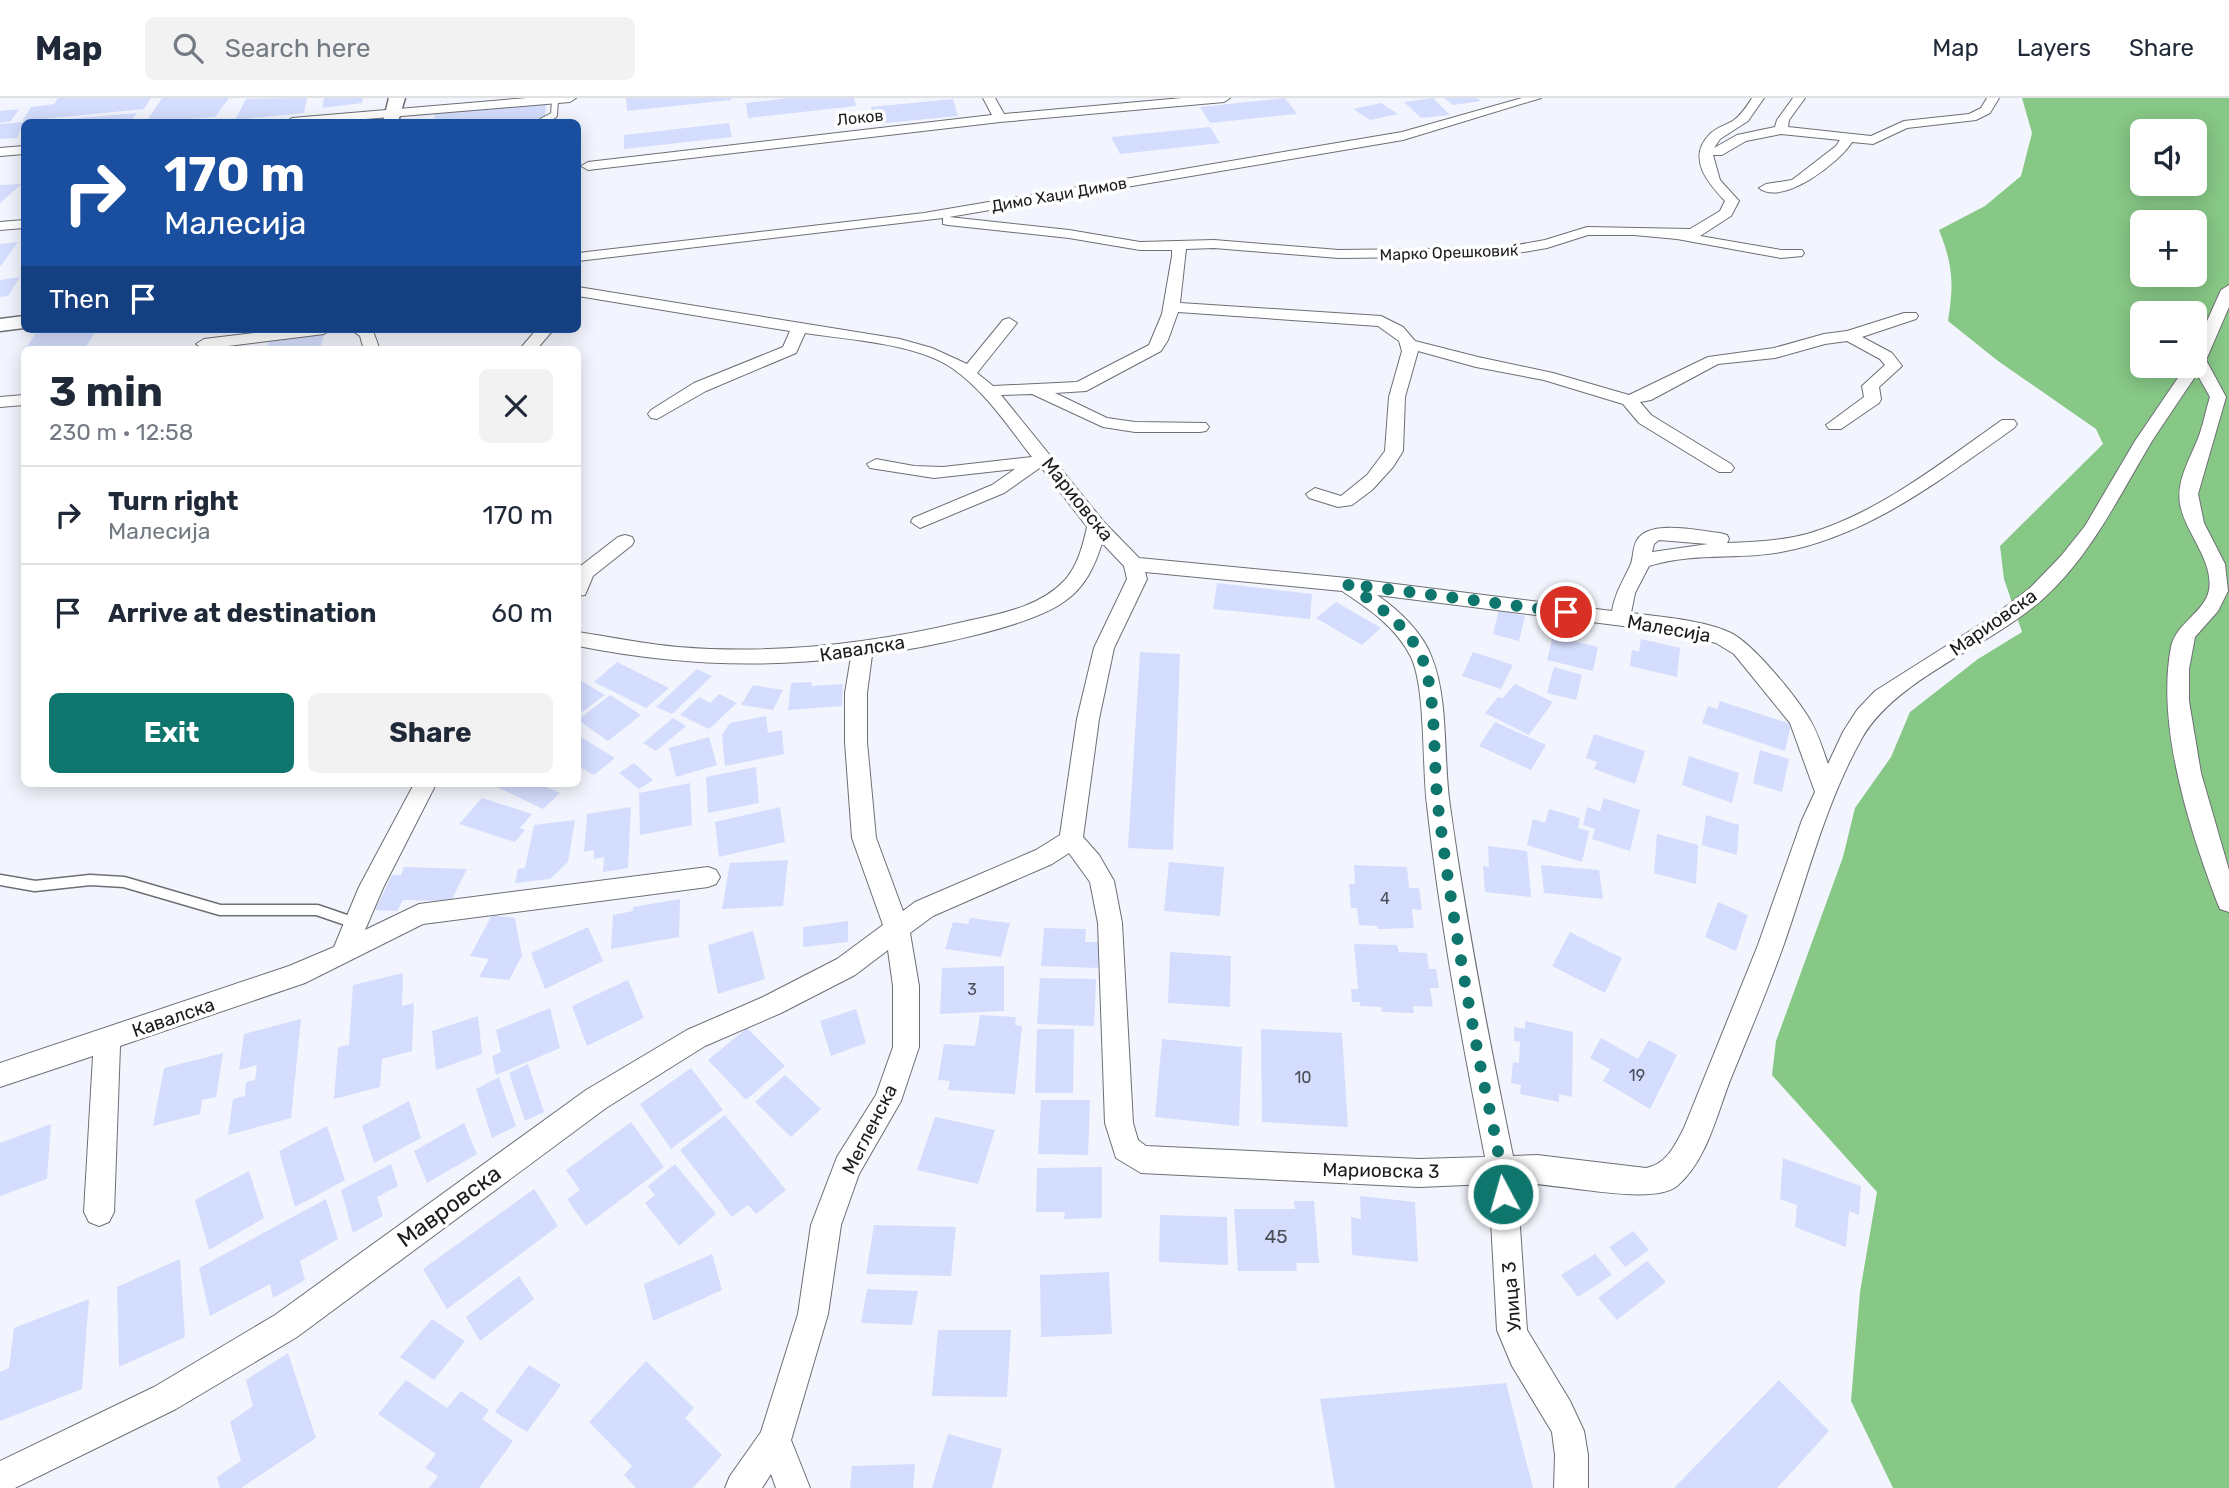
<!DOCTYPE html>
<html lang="en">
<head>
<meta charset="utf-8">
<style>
	:root { --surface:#fff; --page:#f2f2f3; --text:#1f2937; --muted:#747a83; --line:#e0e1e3; --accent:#0f766e }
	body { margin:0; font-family:Rubik,sans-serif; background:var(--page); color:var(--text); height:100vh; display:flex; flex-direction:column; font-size:26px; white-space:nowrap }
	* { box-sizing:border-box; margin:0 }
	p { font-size:23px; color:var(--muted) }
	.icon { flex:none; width:38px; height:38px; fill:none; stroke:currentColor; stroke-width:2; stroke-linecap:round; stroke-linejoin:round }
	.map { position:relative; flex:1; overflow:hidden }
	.panel { position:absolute; left:21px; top:248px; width:560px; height:441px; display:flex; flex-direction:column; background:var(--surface); border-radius:10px; box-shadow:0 4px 18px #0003 }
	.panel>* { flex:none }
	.hud { position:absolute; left:21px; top:21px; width:560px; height:214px; border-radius:10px; box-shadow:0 4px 18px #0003; background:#1a4fa0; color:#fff; overflow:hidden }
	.fabs { position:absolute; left:2130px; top:21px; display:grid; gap:14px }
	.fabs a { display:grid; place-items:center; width:77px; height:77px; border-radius:10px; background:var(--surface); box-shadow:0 4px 18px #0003; font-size:35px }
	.pin { position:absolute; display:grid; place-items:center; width:60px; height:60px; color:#fff; margin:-30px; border:4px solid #fff; border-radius:50%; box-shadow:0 2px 7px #0007 }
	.me { position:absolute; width:77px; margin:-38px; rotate:354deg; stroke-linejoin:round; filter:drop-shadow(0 0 5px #0008) }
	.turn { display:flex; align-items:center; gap:24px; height:147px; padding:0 28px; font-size:32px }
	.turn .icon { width:91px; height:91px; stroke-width:2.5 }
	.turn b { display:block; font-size:49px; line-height:60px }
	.then { display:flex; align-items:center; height:66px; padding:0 28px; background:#0003; gap:14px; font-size:26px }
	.round { display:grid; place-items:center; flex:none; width:74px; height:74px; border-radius:10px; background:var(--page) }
	.headline { display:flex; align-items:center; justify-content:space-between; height:119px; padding:0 28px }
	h1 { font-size:42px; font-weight:700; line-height:52px }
	.primary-button { display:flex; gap:14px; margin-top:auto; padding:14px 28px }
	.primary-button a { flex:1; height:80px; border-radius:10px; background:var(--accent); color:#fff; font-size:28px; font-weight:700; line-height:80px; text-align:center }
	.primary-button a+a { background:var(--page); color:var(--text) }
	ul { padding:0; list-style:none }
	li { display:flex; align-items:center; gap:21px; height:98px; padding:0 28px; border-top:2px solid var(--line) }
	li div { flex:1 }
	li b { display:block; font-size:26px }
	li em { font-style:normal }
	header { display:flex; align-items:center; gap:42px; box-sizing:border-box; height:98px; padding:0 35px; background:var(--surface); border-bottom:2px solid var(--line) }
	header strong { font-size:33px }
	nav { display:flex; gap:38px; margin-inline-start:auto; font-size:24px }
	.search { width:490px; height:63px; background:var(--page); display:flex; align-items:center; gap:18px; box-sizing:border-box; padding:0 24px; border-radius:10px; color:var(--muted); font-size:26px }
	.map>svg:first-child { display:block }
	.forest { fill:#87c886; fill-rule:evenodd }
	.building { fill:#d4ddfd }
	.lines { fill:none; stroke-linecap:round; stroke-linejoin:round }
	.service-far1-casing { stroke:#6d6f75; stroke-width:8 }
	.service-casing { stroke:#6d6f75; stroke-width:13 }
	.minor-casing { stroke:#6d6f75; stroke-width:2 }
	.tertiary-casing { stroke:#6d6f75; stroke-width:3 }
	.service-far1 { stroke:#fff; stroke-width:6 }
	.service { stroke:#fff; stroke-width:10 }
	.minor { fill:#fff; fill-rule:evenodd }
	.tertiary { fill:#fff; fill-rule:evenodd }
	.route { stroke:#0f766e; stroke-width:12; stroke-dasharray:0 21.6 }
	.labels { text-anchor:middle; stroke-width:7; stroke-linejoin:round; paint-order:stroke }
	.far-street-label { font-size:16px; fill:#1c1d1f; stroke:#fff }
	.number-label { font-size:16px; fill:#4a4d56 }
	.street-label { font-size:19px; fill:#1c1d1f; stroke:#fff }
	.near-number-label { font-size:19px; fill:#4a4d56 }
	.near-street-label { font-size:23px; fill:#1c1d1f; stroke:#fff }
</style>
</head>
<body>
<header>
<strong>Map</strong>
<div class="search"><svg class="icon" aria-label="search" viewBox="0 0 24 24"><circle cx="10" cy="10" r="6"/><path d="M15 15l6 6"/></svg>Search here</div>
<nav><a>Map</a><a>Layers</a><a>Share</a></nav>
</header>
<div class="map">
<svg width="2229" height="1390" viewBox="0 0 2229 1390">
	<rect width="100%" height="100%" fill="#f2f5fd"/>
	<path class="forest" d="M2022,0H2229V1390H1893L1851,1303L1860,1194L1877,1094L1772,977L1776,943L1843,759L1855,710L1891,659L1910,614L1978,561L2022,534L2004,481L2000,448L2103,346L2096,331L1998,263L1948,223C1954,186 1953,167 1939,132L1985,108L2021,78L2032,35ZM2142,33H2194V86H2142ZM2142,124H2194V177H2142ZM2142,215H2194V268H2142Z"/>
	<path class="building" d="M58,0H151L144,11L22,23L31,9L54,6Z
		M162,0H229L215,19L146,24Z
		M307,0L304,15L235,22L246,1Z
		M324,0H363L362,5L322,10Z
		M626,0H731V2L627,13Z
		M789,0H854L856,8L748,20L746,5Z
		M1285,0L1297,16L1210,25L1200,9Z
		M1433,0L1450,17L1421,20L1404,4Z
		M1444,0H1477L1481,3L1453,7Z
		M953,1L958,18L875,26L871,9Z
		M546,5L545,20L502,24H434L435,16Z
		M1381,5L1398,16L1370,22L1353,11Z
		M19,11L11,23L0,25V13Z
		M137,15L130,24H44V23Z
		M24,24L17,40L0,41V26Z
		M729,25L732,39L624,51V37Z
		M1210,29L1220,45L1120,56L1111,39Z
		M22,86L0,105V87Z
		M18,144L0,169V146Z
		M20,179L8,198L0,199V182Z
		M85,231H97L84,252H25L35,236Z
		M324,236L320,252H266L269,244Z
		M1217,485L1312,496L1310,521L1213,511Z
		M1336,504L1381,530L1362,547L1316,520Z
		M1499,512L1525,518L1519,543L1493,536Z
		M1553,538L1598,549L1593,573L1547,562Z
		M1641,541L1680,550L1677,579L1630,568L1632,552L1639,554Z
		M1140,554L1180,556L1173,752L1128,750Z
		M1473,554L1513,567L1501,591L1462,578Z
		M617,564L669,590L646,610L594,584Z
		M1554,569L1582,577L1576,602L1547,595Z
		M697,571L712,578L672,616L656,609Z
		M578,581L605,597L582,614L578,611Z
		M812,584L811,588L843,586L842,608L788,612L791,585Z
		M1515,586L1553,604L1529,637L1485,615L1498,599L1503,600Z
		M753,587L783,592L773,612L741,607Z
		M719,596L737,605L709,631L680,617L699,599L710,605Z
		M610,597L641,617L608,643L578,622Z
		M1720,603L1791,626L1785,653L1702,625L1708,608L1717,611Z
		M766,618L768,635L782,632L784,656L725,668L722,637L730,625Z
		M673,620L686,628L656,653L643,645Z
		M1495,624L1546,647L1531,672L1479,648Z
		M1594,636L1645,653L1635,686L1594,671L1597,664L1586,660Z
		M578,637L615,660L594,677L578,668Z
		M709,639L717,667L676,679L669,650Z
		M1760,652L1789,661L1782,694L1753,685Z
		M1689,658L1739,675L1732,705L1682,687Z
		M634,665L653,682L639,691L619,675Z
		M756,669L759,705L708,715L706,679Z
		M690,685L692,727L640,737L639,695Z
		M497,686H540L560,695L543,711L495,688Z
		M482,700L532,716L520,730L525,732L515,744L459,726Z
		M1604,700L1640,712L1630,753L1592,741L1595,731L1583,727L1587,709L1600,713Z
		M631,709L628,770L603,774L604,759L594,761V752L584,754L587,716Z
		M780,709L785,744L719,759L715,724Z
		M1549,711L1580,720L1578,730L1589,733L1582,764L1527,747L1533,721L1545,725Z
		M1706,717L1739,727L1737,757L1702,747Z
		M575,722L568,764L550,781L515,785L518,771L525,770L534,727Z
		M1657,736L1698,747L1696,786L1654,775Z
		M1488,748L1527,753L1531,799L1485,794L1483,768L1489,769Z
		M788,762L783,808L722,811L730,765Z
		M1169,764L1224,769L1220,818L1164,813Z
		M1354,767L1407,769L1409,790H1419L1422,812L1412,811L1414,830L1378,831L1377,828L1359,827L1357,810H1351L1349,786H1355Z
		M1541,767L1599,772L1603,801L1544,795Z
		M404,769L467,771L451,803L403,802L397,813L375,812L392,777H401Z
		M680,801L679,839L611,851L613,817L633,813V809Z
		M1718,804L1748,817L1736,853L1705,839Z
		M492,817L515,820L522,858L509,882L479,879L489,861L470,858Z
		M970,820L1010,825L1001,859L945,851L953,824L968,826Z
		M848,823V844L803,849V829Z
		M588,829L603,863L545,891L531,855Z
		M1044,830L1086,831L1085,844H1099L1098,870L1041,868Z
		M753,833L765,881L718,896L708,847Z
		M1570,834L1622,860L1605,895L1552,868Z
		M1354,846L1397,847L1399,854L1427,855L1429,871H1436L1439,890H1430L1433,909L1413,908L1414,915L1382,914L1381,909L1360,908V904H1352L1351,891H1358Z
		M1170,854L1231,858L1230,909L1168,905Z
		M1004,868V913L940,916L942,870Z
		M403,875L402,908L414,905L412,953L382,961L380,989L334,1001L338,949L349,947L353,887Z
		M1040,880L1096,881L1094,928L1037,926Z
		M628,882L644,920L587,948L572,908Z
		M550,910L560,950L496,977L492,958L501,954L496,932Z
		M856,911L866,945L831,958L820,923Z
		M980,917L1016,919L1015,927L1022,928L1015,996L948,992L950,983L938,982L944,946L975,948Z
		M478,918L482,956L436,972L432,933Z
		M301,921L291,1020L228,1037L233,1001L245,998L246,984L255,982L257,967L239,972L244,936Z
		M1525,923L1573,934L1572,999L1559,996V1004L1520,996L1521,987L1511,985L1513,964L1519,965L1520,944L1514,943V929L1525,931Z
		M747,930L785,968L746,1002L708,962Z
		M1037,931H1074L1073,995H1035Z
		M1261,931L1342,935L1348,1029L1262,1024Z
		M1601,940L1638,961L1649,942L1677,957L1650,1011L1603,983L1610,971L1590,960Z
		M1162,941L1242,949L1239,1028L1155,1019Z
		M223,955L216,999L202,1002L200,1016L153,1028L164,970Z
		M528,966L544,1014L525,1023L509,975Z
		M691,970L723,1012L671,1051L640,1006Z
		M785,977L821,1011L791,1039L755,1004Z
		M499,979L516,1028L492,1040L476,991Z
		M1041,1002H1090L1088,1057L1038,1056Z
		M409,1003L421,1040L374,1065L362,1028Z
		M725,1017L786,1092L756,1116L748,1107L732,1119L680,1052Z
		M935,1019L995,1032L978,1086L917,1072Z
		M631,1024L664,1069L586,1128L567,1101L580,1092L566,1072Z
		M464,1025L477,1056L427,1085L414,1053Z
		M51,1026L47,1081L0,1098V1045Z
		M327,1028L345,1082L295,1109L279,1053Z
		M1783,1060L1861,1088L1859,1117L1849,1113L1846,1149L1795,1129L1797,1107L1780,1101Z
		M391,1066L398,1088L377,1099L383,1118L353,1135L341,1092Z
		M675,1066L716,1116L679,1148L645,1105L655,1097L648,1088Z
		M1102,1069V1120L1064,1121L1065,1114H1036L1037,1070Z
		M249,1073L264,1120L209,1152L195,1102Z
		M534,1091L558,1128L447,1211L423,1171Z
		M1360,1098L1415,1104L1418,1164L1352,1157L1351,1119L1361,1121Z
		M326,1101L338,1141L300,1163L305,1182L273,1200L270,1186L210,1218L199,1170Z
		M1294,1103H1314L1319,1165H1296L1297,1173H1238L1234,1111H1295Z
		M1160,1117L1227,1119L1228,1167L1159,1164Z
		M874,1127L956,1129L951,1178L866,1176Z
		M1633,1133L1649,1152L1625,1169L1609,1149Z
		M712,1156L722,1192L653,1223L644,1186Z
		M1595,1156L1612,1177L1578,1199L1561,1177Z
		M180,1161L185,1239L119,1269L117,1189Z
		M1647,1163L1666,1184L1617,1222L1598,1200Z
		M1109,1174L1112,1236L1041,1239L1040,1177Z
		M519,1178L534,1201L480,1243L466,1219Z
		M867,1191L918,1193L912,1227L861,1225Z
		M89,1201L82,1291L0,1323V1274L9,1270L14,1230Z
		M432,1221L465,1243L434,1282L400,1259Z
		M938,1232H1011L1007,1299L932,1298Z
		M288,1255L316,1340L241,1390H220L217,1379L241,1363L230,1324L253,1308L246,1282Z
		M646,1263L694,1310L685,1320L722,1357L693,1390H636L624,1377L632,1368L589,1324Z
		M529,1267L561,1287L527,1334L495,1314Z
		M406,1282L447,1310L461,1293L489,1312L482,1321L513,1343L479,1390H429L438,1378L425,1370L436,1356L378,1316Z
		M1779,1282L1829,1333L1777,1390H1674Z
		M1506,1285L1533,1390H1335L1320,1301Z
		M948,1336L1002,1351L992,1390H932Z
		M915,1366L913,1390H850L852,1368Z"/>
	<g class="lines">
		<g class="service-far1-casing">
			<path id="service-far1" d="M541,24L554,17L555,2"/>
		</g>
		<g class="service-casing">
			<path id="service" d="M0,782L35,788L90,782L124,784L220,812H317L355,825"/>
		</g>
		<g class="minor-casing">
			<path id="minor" d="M527,0H576L570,4L330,24H286L292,20Z
				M983,0H995L1004,16L1182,0H1230L1224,4L1000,24L588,72L581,68L588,64L992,17Z
				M1522,0H1541L1403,42L949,119L1069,132L1140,144L1214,142L1339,152L1500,150L1545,142L1587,129L1690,131L1720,113L1725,103C1708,85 1686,60 1710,36C1717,29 1727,27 1734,22C1742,16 1747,8 1752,0H1764L1748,23L1720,41L1714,50L1737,37L1775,29L1777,22L1793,0H1805L1789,22L1788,29L1871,38L1904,23L1969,16L1981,10L1987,0H1999L1990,15L1976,22L1907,30L1873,46L1852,44C1840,64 1782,109 1759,90L1766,86L1792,82L1836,48L1840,42L1781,36L1746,43L1722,57H1713L1720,82L1739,103L1731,118L1700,138L1781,152H1802L1804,155L1802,158L1781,160L1677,141L1634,137H1588L1547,150L1500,158L1339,160L1214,150L1186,151L1180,205L1381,218L1403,229L1415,243L1478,259L1553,275L1629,297L1708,259L1774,250L1824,236L1847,233L1904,215H1916L1918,218L1916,221L1862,239L1892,255L1902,268L1879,289L1881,301L1879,305L1841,331H1829L1826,327L1864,299L1862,288L1885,267L1880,261L1847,243L1825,246L1775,260L1718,266L1651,302L1640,304L1651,317L1731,366L1734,370L1731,374H1719L1639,325L1623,306L1544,282L1476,269L1418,253L1405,299L1403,353L1393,369L1372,392L1352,407L1338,409L1309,400L1306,396L1315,390L1341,398L1367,377L1385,353L1389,299L1402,253L1399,243L1378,228L1178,214L1168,242L1161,253L1086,293L1055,295L1107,320L1135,324L1206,325L1209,329L1206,333L1200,334H1135L1103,329L1032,296L1001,297L1104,424L1139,460L1347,480L1612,513C1615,495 1623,483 1630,468C1634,460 1632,450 1637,442C1650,421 1699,433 1720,435L1727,437L1729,441L1727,445C1754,444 1781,443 1807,436C1879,415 1941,365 2002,322H2014L2017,326L2014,330C1941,381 1871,437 1781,454C1737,462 1693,454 1649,468L1635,495L1631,515C1661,519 1704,522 1731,535C1753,546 1793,595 1807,617C1817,632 1822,649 1828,666L1843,634L1857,612L1875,593L1992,519L2030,490L2061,458L2085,428L2135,343L2186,268H2194V252L2221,192L2229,187V209L2206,262L2226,299L2198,396L2204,425L2225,466L2228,493L2218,513L2195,539L2189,571V603L2201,675L2229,772V814L2220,811L2217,804C2189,730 2156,627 2171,549C2176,525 2205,514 2209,492C2214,462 2185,435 2180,406C2176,381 2192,358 2200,335C2204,323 2206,311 2210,299L2197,276C2182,298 2167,320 2152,343C2119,398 2092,456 2044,500C1991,548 1896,580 1862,640C1826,704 1808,777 1784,846C1768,891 1749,936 1731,980C1717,1015 1707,1063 1677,1088C1652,1109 1553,1084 1517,1085L1527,1232L1570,1303L1584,1333L1588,1357V1390H1554L1555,1357L1552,1334L1512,1268L1497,1232L1489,1086L1419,1089L1141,1075L1116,1060L1105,1025L1098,825L1090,784L1069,755L1052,766L933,818L910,835L919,888V949L901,1003L859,1076L841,1127L828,1216L791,1342L810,1390H776L771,1376L762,1390H725L730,1378L761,1334L798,1216L811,1127L837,1059L876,997L893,949V888L888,852L855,877L781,915L705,948L606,1010L297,1239L176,1311L15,1390H0V1363L154,1289L275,1217L586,992L687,932L763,899L837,861L883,827L852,740L845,644V595L851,559C759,571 668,566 578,548V534C611,539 644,546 678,549C774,557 870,546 963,524C998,516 1039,510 1065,482C1078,467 1083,447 1087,429L1041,369L1004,395L920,430L911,424L913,420L992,387L1015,371L934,380L870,370L867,366L876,361L914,368L943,369L1032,359C1008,328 985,293 952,270C915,245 849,242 805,235L796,255L706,293L657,321L651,320L648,316L651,312L694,285L783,249L790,233L578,198V189L900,241L932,250L967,266L1003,222L1009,220L1017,225L977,275L993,288L1077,284L1149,247L1162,216L1172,158V152H1140L1069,140L948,127L943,126V120L578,163V155L924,115L1402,34ZM1659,442L1708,446L1652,454L1654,446ZM1102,445L1124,468L1127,481L1094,550L1077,621L1060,737L1036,752L915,804L903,813L876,740L867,644V595L872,557C918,551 1029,530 1065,503C1085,489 1095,468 1102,445ZM1145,474L1342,493C1369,511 1396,529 1411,559C1426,590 1422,669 1427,707C1440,824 1462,943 1485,1059L1419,1061L1146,1048L1138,1042L1133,1025L1122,825L1114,783L1099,757L1083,739L1099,621L1114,550L1147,481ZM1377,497L1671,534L1716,545L1734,556L1790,625L1815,694L1802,722L1758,847L1684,1030C1675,1047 1667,1066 1646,1070L1537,1057L1513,1058C1489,942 1466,825 1450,708C1443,662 1449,603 1432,560C1423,535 1399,512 1377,497Z
				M24,48V56L0,58V50Z
				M24,122V130L0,132V124Z
				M286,231H332L324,236L204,251L196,246L204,241Z
				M350,231L373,233L380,252H364L360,238Z
				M537,231H554L536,252H519Z
				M24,297V307L0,309V299Z
				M625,437L632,439L634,443L632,447L593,478L585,497L578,498V470L618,439Z
				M414,686H436L383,790L365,832L419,806L708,769L716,772L720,779L716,786L708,789L423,826L305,885L120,948L114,1114L109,1124L99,1128L89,1124L84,1114L93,958L0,989V965L289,868L334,849L359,789Z"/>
		</g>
		<g class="tertiary-casing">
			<path id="tertiary" d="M389,0H405L398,24H383Z
				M24,218V230L0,233V221Z"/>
		</g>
		<use href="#service-far1" class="service-far1"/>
		<use href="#service" class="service"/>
		<use href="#minor" class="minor"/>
		<use href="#tertiary" class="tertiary"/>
	</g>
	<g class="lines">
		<path class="route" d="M1503,1096C1501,1054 1489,1013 1481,971C1464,884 1449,795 1438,708C1433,667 1437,595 1422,560C1407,526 1376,506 1347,486L1566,514"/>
	</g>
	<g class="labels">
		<g class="far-street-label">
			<text transform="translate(860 19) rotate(-6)" y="6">Локов</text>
			<text transform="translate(1059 96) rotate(-10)" y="6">Димо Хаџи Димов</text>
			<text transform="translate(1449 154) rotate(-2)" y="6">Марко Орешковиќ</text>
		</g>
		<g class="number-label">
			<text x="1385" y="806">4</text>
			<text x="972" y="897">3</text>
			<text x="1637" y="983">19</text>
			<text x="1303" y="985">10</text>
		</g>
		<g class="street-label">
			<text transform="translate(1078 401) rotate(51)" y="7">Мариовска</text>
			<text transform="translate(1993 524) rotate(-35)" y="7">Мариовска</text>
			<text transform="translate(1669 530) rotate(10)" y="7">Малесија</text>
			<text transform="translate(862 550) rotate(-9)" y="7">Кавалска</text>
			<text transform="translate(173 919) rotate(-19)" y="7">Кавалска</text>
			<text transform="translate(869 1031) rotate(-63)" y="7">Мегленска</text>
			<text transform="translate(1381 1072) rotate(1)" y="7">Мариовска 3</text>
			<text transform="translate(1511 1199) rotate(-95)" y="7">Улица 3</text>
		</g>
		<g class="near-number-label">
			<text x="1276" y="1145">45</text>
		</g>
		<g class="near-street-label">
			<text transform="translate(449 1108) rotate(-36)" y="8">Мавровска</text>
		</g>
	</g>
</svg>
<div class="fabs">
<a><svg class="icon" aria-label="sound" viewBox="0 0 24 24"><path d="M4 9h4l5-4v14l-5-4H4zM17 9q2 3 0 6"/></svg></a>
<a>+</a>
<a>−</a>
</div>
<div class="pin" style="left:1566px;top:514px;background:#d93025"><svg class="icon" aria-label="arrive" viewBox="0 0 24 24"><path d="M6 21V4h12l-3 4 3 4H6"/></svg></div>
<svg class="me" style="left:1503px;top:1096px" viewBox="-20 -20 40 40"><circle r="17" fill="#0f766e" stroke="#fff" stroke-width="3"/><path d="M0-11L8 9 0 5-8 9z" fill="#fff"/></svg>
<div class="hud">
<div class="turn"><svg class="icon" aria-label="right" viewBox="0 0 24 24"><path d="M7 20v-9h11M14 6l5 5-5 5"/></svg><div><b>170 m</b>Малесија</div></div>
<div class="then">Then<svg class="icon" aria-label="arrive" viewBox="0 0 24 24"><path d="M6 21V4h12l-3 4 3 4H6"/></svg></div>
</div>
<section class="panel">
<div class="headline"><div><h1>3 min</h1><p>230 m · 12:58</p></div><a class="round"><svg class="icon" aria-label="close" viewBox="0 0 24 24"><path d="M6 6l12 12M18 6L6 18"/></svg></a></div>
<ul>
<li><svg class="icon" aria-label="right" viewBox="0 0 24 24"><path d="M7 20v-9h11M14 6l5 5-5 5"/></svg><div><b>Turn right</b><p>Малесија</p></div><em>170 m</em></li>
<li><svg class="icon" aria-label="arrive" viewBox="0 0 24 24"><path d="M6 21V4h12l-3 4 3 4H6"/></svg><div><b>Arrive at destination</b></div><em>60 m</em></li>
</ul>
<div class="primary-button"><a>Exit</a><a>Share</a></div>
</section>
</div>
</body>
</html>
